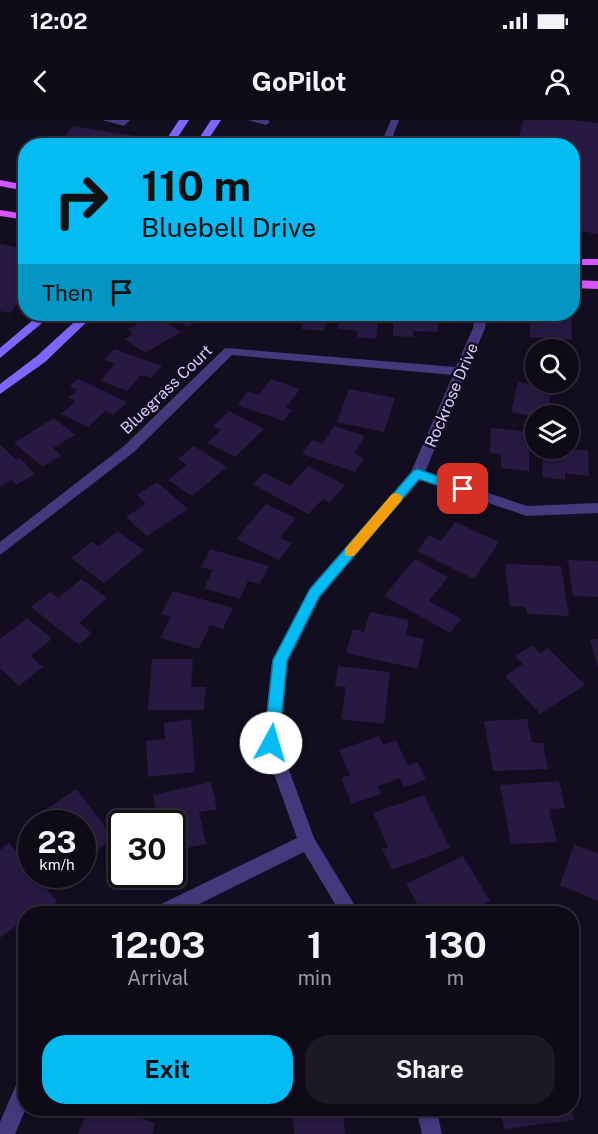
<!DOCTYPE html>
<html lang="en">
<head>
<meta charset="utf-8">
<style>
	:root { --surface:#0e0a18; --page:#1c1825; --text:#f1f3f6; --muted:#9b9aa2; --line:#2e2b37; --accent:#04bcf3 }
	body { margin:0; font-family:"Public Sans",sans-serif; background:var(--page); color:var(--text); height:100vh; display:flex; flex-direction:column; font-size:22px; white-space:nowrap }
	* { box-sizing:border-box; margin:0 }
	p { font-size:20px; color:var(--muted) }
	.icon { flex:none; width:33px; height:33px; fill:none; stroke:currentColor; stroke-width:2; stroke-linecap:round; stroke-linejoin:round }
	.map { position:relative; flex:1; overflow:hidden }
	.sheet { position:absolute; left:18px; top:786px; width:561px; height:210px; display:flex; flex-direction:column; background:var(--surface); border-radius:24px; box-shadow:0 3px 9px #0003,0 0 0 2px var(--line) }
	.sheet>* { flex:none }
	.top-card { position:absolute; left:18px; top:18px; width:562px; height:183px; border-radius:24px; box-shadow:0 3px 9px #0003,0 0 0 2px var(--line); background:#04bcf3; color:#111; overflow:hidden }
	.controls { position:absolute; left:525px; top:219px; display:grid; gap:12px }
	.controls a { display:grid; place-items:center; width:54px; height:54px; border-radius:50%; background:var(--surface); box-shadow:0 3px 9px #0003,0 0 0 2px var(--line); font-size:30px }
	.speed { position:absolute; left:18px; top:690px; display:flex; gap:12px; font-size:30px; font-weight:700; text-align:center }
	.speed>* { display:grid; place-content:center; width:78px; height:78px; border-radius:50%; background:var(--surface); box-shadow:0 3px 9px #0003,0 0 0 2px var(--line); line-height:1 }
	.speed small { font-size:15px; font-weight:400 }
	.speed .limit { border:3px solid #111; border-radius:9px; background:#fff; color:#111 }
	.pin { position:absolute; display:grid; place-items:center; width:51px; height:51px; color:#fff; margin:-26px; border-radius:12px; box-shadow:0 3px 9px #0006 }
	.me { position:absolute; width:66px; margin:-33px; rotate:6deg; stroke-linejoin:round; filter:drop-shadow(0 0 4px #0008) }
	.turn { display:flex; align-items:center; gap:21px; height:126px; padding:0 24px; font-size:27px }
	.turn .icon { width:78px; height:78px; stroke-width:2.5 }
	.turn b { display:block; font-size:42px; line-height:51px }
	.then { display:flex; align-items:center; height:57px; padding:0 24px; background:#0003; gap:12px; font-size:22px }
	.eta { display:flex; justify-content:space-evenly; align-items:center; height:102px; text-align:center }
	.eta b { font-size:36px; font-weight:700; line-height:42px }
	.primary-button { display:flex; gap:12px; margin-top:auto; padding:12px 24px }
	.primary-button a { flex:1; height:69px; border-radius:24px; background:var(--accent); color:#111; font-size:24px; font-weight:700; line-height:69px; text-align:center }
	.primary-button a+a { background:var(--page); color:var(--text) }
	.status { display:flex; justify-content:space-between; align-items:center; height:42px; padding:0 30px; background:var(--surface); direction:ltr }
	.status svg { height:16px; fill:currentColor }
	header { display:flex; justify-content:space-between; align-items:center; height:78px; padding:0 24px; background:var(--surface); font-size:27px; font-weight:700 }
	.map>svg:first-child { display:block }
	.building { fill:#271941 }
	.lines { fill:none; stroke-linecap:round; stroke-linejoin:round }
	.lane { fill:#45397e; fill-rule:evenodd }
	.street { fill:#45397e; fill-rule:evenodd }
	.secondary { fill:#7d66fc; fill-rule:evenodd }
	.primary { fill:#d456fc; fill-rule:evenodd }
	.route { fill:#04bcf3; stroke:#037a9e; stroke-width:1.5 }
	.slow { fill:#f59e0b }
	.labels { text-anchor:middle; stroke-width:5; stroke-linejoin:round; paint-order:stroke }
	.street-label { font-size:16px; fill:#d9cdfe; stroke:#130d20 }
</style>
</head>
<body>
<div class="status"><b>12:02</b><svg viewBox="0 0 49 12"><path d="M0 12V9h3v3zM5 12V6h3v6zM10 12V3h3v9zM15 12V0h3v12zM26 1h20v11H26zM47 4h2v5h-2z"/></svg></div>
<header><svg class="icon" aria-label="back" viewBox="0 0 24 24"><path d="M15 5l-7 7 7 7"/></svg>GoPilot<svg class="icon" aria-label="person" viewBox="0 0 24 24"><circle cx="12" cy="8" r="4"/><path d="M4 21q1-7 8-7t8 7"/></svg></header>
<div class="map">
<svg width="598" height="1014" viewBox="0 0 598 1014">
	<rect width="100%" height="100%" fill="#130d20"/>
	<path class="building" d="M523,0H571L598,3V114L573,110V26H517Z
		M73,6L135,16L128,26H57Z
		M0,124L26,129V173L10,193L0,191Z
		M154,194L181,212L145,233L125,219L133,214L127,209Z
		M174,194H217L186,207Z
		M252,194H274L273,198L251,196Z
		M283,194H328L324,211L301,209L303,201L281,199Z
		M340,194H379L376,219L357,217L358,211L337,209Z
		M393,194H444V197H438V212L413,211V217L393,216Z
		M540,194H571L572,220L530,217V201L540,202Z
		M114,229L162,246L151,258L141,255L127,271L100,261L115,244L104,240Z
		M568,230L574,231L572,246L580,247L578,262L568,261Z
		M528,239L536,240V255L525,253Z
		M78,259L127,282L113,295L105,291L88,307L61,294L76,281L68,278L77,270L70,266Z
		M271,259L300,269L286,288L292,290L283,301L238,285L248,271L259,275Z
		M518,262L552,268L546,296L536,297L511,292Z
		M349,269L395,278L384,312L337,302Z
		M229,291L264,309L235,337L207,323L221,310L213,306Z
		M54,298L75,315L53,328L61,335L43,347L14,323Z
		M334,306L365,316L354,334L364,338L355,352L302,334L312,320L322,324Z
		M491,308L524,311V322H529V351L501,348V334L490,333Z
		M0,324L16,340L20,338L35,354L16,365L12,360L0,367Z
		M194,326L227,347L192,376L168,360L187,345L178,339Z
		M543,328L588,330L589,356L565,353V360L542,357Z
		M308,346L345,365L329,383L323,379L308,394L252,364L264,353L290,366Z
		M157,362L188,389L147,416L126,397L146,384L137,375Z
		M266,384L296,398L280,418L292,423L279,440L236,419Z
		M455,402L499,422L474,459L417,431L429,415L441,421Z
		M117,411L144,430L104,463L71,438L92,422L99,426Z
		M210,429L269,446L260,464L248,461L240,479L204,468L213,450L201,447Z
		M415,439L448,457L429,481L461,499L450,513L384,476Z
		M568,440L598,441V477L573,476Z
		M505,444L561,446L569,496L527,494L526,487L510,486Z
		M81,459L107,478L79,503L92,513L79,525L31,487L50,472L58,478Z
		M173,471L233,488L223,509L210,505L199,529L160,518L171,497L161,494Z
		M370,492L409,500L406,515L424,519L418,549L346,533L353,509L364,512Z
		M27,498L52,519L30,536L43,547L19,566L0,548V519Z
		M598,519V546H597L590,520Z
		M532,525L540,533L548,528L585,565L540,594L505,556L523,544L515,536Z
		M152,539H193L191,567H206L204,590H148Z
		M338,546L390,552L384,604L341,599L346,567L335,566Z
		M191,599L195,652L148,657L146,621L165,619L164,603Z
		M527,599L532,623H543L548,649L493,651L484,601Z
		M379,616L383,625L396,620L408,646L418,642L426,660L404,667L400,658L378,666L381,674L352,684L341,658L350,655L339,630Z
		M559,661L565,688L549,689L557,722L511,724L500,665Z
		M211,662L217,689L199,692L206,724L172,731V704H158L153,675Z
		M76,669L114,718L82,741V704H54L45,690Z
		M424,675L450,728L392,750L382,729L388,727L373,693Z
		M9,723L32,751V754H35L57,782L44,794H26V798L0,818V730Z
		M574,724L598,734V781L560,765Z
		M463,736L490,781L481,786L486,794H423L406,764Z
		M88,988H112L155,1003L152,1014H78Z
		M500,988H571L574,1000L504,1009Z
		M343,995L345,1014H294L293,998Z"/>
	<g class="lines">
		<path class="lane" d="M102,0H130L124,6Z
			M248,0H268L270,2L266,5Z
			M391,0H399L389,26H380Z"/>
		<path class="street" d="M475,194H487L485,208L425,352L527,386L598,383V393L527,396L420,360L320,477L288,541L279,623L314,718L360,794H341L304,732L179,794H150L153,788L297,718L263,623L272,541L310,469L411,352L453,255L232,235L134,332L0,435V422L124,326L225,228L456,247L473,208Z
			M26,955V988L15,1014H0V1002L19,958Z
			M416,988H436L442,1014H422Z"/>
		<path class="secondary" d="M179,0H189L172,26H162Z
			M211,0H221L204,26H194Z
			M40,194H53L0,238V228Z
			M83,194H95L45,242L0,274V264L37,236Z"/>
		<path class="primary" d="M0,60L26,65V71L0,66Z
			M0,90L26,94V100L0,96Z
			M573,139H598V145H573Z
			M573,160L598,161V169L573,168Z"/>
	</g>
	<path class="route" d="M417,349L467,366L469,369L463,374L419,359L319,477L287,541L279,623L276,628H266L264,623L273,540L310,469L413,351Z"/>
	<path class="slow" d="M397,373L403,377L401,381L354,436H345V429L392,374Z"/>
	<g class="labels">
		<g class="street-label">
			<text transform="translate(166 269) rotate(-44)" y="6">Bluegrass Court</text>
			<text transform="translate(451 275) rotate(-67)" y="6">Rockrose Drive</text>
		</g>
	</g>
</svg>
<div class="controls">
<a><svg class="icon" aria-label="search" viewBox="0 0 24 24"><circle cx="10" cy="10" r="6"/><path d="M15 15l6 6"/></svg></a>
<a><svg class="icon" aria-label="layers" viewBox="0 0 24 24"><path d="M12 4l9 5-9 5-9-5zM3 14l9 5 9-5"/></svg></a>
</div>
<div class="speed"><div>23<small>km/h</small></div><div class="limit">30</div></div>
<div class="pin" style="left:463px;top:369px;background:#d93025"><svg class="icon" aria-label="arrive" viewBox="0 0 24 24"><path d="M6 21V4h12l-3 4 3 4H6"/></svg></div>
<svg class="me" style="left:271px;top:623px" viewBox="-20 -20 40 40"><circle r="19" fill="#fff"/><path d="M0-13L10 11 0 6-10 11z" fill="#04bcf3"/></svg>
<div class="top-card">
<div class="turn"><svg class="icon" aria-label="right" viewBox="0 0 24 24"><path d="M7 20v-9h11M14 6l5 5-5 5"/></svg><div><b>110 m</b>Bluebell Drive</div></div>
<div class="then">Then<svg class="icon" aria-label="arrive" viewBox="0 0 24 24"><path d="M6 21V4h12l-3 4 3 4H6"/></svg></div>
</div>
<section class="sheet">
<div class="eta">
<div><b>12:03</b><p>Arrival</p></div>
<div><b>1</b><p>min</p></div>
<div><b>130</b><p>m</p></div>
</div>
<div class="primary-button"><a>Exit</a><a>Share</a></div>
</section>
</div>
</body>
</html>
